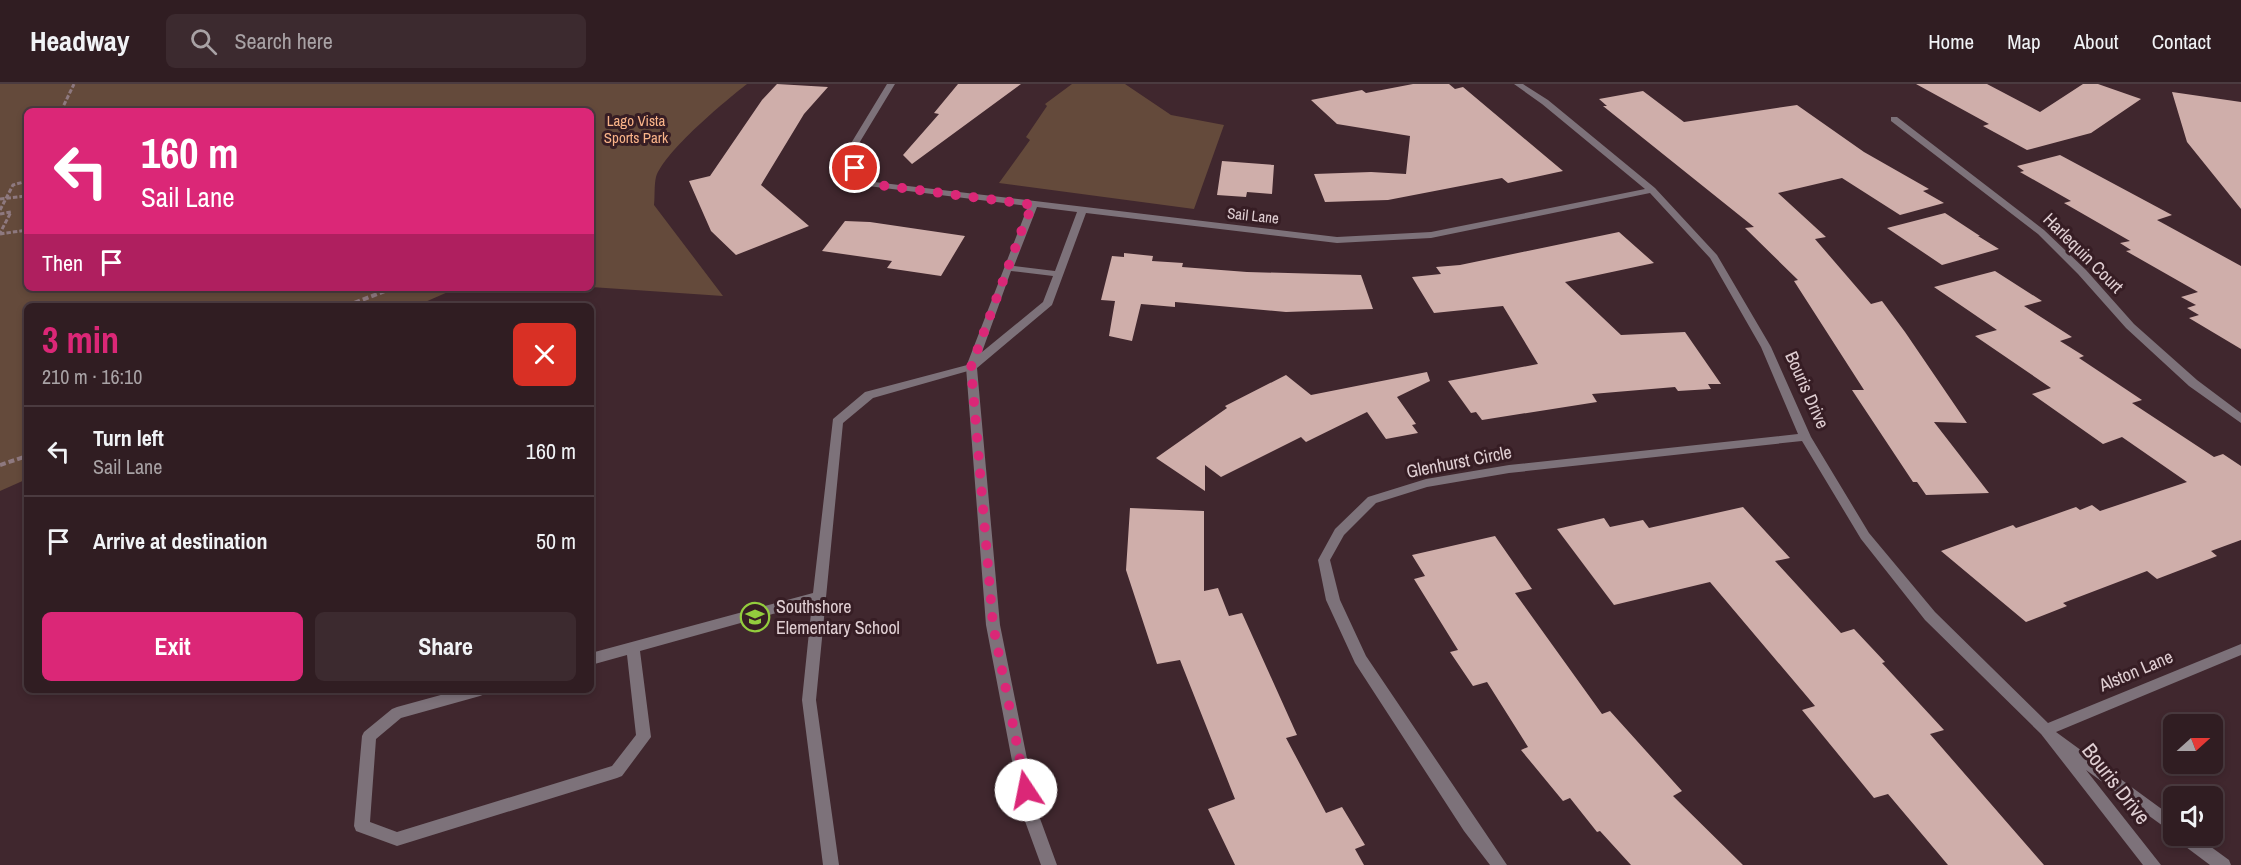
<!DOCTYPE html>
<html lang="en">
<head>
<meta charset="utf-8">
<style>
	:root { --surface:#301d22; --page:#3c2a2f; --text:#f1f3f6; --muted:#a8a2a5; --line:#4b3b40; --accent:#db2777 }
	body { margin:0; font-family:"Archivo Narrow",sans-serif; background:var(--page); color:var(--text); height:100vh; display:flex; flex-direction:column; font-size:22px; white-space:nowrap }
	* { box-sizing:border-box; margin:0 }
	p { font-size:20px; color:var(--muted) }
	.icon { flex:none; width:33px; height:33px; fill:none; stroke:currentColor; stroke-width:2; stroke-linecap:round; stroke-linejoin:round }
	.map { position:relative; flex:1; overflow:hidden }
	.side { position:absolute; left:24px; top:219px; width:570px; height:390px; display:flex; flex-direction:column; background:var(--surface); border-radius:9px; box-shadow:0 3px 9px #0003,0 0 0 2px var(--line) }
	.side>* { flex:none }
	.guide { position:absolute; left:24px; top:24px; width:570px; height:183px; border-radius:9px; box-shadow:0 3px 9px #0003,0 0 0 2px var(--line); background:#db2777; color:#fff; overflow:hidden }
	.needle { width:39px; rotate:69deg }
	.controls { position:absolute; left:2163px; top:630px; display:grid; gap:12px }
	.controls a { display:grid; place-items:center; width:60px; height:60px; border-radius:9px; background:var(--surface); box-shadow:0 3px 9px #0003,0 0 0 2px var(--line); font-size:30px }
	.pin { position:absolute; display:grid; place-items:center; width:51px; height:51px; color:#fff; margin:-26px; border:3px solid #fff; border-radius:50%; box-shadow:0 2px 6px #0007 }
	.me { position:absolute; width:66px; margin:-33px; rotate:349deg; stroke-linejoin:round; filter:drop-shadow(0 0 4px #0008) }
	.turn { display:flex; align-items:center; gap:21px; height:126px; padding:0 18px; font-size:27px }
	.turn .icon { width:78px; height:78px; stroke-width:2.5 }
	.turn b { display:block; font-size:42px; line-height:51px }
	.then { display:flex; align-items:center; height:57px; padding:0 18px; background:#0003; gap:12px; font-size:22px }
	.round { display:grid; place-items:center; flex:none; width:63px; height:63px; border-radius:9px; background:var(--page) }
	.overview { display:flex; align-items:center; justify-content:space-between; height:102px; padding:0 18px }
	h1 { font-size:36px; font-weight:700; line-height:45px; color:var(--accent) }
	.action { display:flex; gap:12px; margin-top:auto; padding:12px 18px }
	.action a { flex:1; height:69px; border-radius:9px; background:var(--accent); color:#fff; font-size:24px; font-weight:700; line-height:69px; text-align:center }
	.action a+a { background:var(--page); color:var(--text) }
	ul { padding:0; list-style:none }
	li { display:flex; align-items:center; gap:18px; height:90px; padding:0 18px; border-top:2px solid var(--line) }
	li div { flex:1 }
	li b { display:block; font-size:22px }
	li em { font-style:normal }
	header { display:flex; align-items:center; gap:36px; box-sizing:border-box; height:84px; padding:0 30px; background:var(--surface); border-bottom:2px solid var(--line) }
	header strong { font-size:28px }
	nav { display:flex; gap:33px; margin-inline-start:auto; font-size:21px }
	.search { width:420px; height:54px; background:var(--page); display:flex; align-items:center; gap:15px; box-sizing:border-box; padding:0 21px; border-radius:9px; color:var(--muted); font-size:22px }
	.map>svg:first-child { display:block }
	.green { fill:#644a3b }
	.building { fill:#cfaeaa }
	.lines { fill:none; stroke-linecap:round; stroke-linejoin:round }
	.path-far1 { stroke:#8e797f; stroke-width:3; stroke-dasharray:4.5 2; stroke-linecap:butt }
	.path { stroke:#8e797f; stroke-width:4; stroke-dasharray:6 3; stroke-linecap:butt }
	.service { fill:#7d727a; fill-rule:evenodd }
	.minor { fill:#7d727a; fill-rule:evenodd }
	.route { stroke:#db2777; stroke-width:10; stroke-dasharray:0 18 }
	.labels { text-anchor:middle; stroke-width:6; stroke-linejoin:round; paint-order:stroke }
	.far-park-label { font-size:15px; fill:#fab489; stroke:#361d24 }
	.far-street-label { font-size:15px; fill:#e0cfd3; stroke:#361d24 }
	.street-label { font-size:18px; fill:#e0cfd3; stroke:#361d24 }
	.poi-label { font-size:18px; fill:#e0cfd3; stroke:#361d24; text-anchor:start }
	.near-street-label { font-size:21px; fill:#e0cfd3; stroke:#361d24 }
</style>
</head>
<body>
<header>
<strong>Headway</strong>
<div class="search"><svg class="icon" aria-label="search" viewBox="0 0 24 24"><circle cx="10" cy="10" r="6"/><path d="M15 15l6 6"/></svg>Search here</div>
<nav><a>Home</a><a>Map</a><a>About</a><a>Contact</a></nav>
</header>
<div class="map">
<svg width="2241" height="781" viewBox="0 0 2241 781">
	<rect width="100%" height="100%" fill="#40272e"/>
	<path class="green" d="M0,0H747C724,18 665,67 656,93C654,101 655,113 654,121L723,212L591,203V27H27V204H457L416,222H27V395L0,407Z
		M1072,0H1125L1171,31L1224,41L1194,125L999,99L1030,56L1026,53L1047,22L1045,20Z"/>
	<path class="building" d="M777,0L828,3L804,30L761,101L809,142L736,171L711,147L689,97L710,92L762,16Z
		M958,0H1021L912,80L903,71L939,30L934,29Z
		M1413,0H1449L1455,5L1463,3L1563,87L1508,99L1502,94L1388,116L1325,118L1314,90L1371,88L1406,90L1410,52L1337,40L1311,16L1362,6L1366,9Z
		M1916,0H1987L2040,28L2083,0H2098L2141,15L2091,49L2027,66L1983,42L1989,40Z
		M1643,7L1684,38L1797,21L1864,68L1929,105L1923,107L1944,119L1900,131L1842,94L1778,109L1826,153L1815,155L1871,220L1882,217L1905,248L1967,339L1934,338L1989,409L1926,411L1917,398H1913L1852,306H1864L1794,197L1798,196L1745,144L1754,143L1603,22H1607L1599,15Z
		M2172,8L2241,18V125L2187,58Z
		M2060,71L2172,131L2157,136L2241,182V265L2189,234L2199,231L2187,224L2196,221L2181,213L2198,208L2126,167L2131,166L2120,159L2130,157L2064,119L2071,117L2020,88L2024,87L2017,82Z
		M1222,77L1274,81L1272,110L1247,108L1246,113L1217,111Z
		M1945,129L1980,152H1978L1999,165L1942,181L1887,144Z
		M845,137L870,138L965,152L941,192L887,184L892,177L822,167Z
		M1619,148L1654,179L1565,198L1621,251L1685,248L1721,300H1708L1711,305L1678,307L1675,303L1592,310L1597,318L1482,336L1476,328L1471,329L1448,297L1538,280L1503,222L1434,229L1412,193L1441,190L1436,183L1460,181Z
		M1124,169L1153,172L1152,177L1183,179L1182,183L1247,188L1361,191L1373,225L1286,228L1175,218V223L1141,220L1132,257L1109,252L1115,217L1101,216L1112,172L1124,173Z
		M1995,187L2042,217L2024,222L2072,253L2060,257L2084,272L2079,274L2142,316L2132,319L2214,373L2223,370L2241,382V456L2211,467L2217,472L2157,495L2147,487L2063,519L2067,522L2026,538L1941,467L2013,441L2016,444L2076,423L2080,426L2092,421L2100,427L2187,398L2122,353L2103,360L2032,310L2051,304L1975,252L1997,246L1934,203Z
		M1427,288L1430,297L1397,313L1416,340L1412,341L1418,349L1386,355L1367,328L1306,358L1301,353L1221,393L1205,381V407L1156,374L1227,324L1225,322L1286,291L1311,311Z
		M1743,423L1790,474L1775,477L1841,549L1854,545L1885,578L1882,579L1944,646L1930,650L2044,781H1948L1888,710L1874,714L1802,626L1815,622L1710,498L1614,521L1557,445L1604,434L1610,443L1643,436L1649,444Z
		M1130,424L1204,427V507L1218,504L1229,532L1242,529L1297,651L1286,654L1326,729L1342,723L1365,761L1355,765L1364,781H1235L1208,725L1235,715L1180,576L1157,580L1126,486Z
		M1495,452L1532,505L1515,509L1602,630L1610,627L1682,707L1673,712L1743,781H1631L1600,747L1597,748L1570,714L1563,717L1521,666L1528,663L1487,598L1473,602L1450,568L1458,566L1414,495L1425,492L1412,471Z"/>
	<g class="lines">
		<path class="path-far1" d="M61,27L74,0
			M0,115L27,112
			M0,126L13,101L27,97
			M0,130L11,128L0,149
			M0,150L27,146"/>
		<path class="path" d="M346,222L393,204
			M0,381L27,372"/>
		<path class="service" d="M971,280L975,281L976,283L975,285L873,314L843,339L816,616L839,781H823L802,616L812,519L640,567L651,653L622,692L617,694L397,762L356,747L354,742L362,652L364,648L392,625L397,623L459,606H487L485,610L480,612L401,634L376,655L370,738L397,748L612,682L636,651L627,571L591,581V569L813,509L833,335L865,308Z"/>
		<path class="minor" d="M887,0H895L858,61L859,83L874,98L1337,153L1431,148L1645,105L1542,20L1514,0H1523L1548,16L1655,104L1717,171L1771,263L1811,353L1869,449L1935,528L2048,639L2241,560V571L2056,648L2174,734V750L2086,686L2161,781H2143L2041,650L1925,536L1861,455L1802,357L1509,389L1427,403L1376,419L1344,451L1330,476L1340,516L1366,572L1507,781H1490L1464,747L1355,579L1326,516L1318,476L1335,445L1368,413L1426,395L1509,381L1798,350L1761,263L1710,174L1650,109L1431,154L1337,159L1086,129L1052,221L977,284L1000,541L1038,729L1057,781H1041L1022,729L986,541L966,283L1028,122L868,102L851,84L850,61ZM1037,123L1077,128L1055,187L1014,182ZM1011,187L1053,192L1043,218L982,268Z
			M1891,33H1897L2044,146L2086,186L2134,240L2197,296L2241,329V339L2189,302L2126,244L2078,190L2038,150L1891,37Z
			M2176,752H2196L2229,776L2231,781H2210L2178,757Z"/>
	</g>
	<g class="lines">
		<path class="route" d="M855,84L871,100L1034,121L1026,135L971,283L993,541L1026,706"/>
	</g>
	<defs>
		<g id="school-ring" transform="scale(1.5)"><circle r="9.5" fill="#361d24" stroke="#93cd3d" stroke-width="1.5"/><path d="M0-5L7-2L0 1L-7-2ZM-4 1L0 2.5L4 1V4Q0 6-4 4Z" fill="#93cd3d"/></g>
	</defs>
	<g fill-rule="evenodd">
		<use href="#school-ring" x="755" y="533"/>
	</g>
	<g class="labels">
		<g class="far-park-label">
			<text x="636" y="42">Lago Vista<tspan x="636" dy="17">Sports Park</tspan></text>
		</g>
		<g class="far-street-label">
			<text transform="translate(1253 132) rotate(6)" y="5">Sail Lane</text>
		</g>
		<g class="street-label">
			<text transform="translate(2083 169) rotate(45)" y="6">Harlequin Court</text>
			<text transform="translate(1807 306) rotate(66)" y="6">Bouris Drive</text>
			<text transform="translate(1459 378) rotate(-11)" y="6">Glenhurst Circle</text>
			<text transform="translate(2136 587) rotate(-23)" y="6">Alston Lane</text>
		</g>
		<g class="poi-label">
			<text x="776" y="529">Southshore<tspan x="776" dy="21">Elementary School</tspan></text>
		</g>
		<g class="near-street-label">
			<text transform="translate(2116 700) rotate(52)" y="7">Bouris Drive</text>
		</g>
	</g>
</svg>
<div class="controls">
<a><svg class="needle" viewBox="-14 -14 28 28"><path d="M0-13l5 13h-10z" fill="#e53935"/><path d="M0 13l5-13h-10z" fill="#a8a2a5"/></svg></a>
<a><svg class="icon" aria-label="sound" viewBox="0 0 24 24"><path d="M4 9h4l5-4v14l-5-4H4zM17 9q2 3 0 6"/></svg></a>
</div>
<div class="pin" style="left:855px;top:84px;background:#d93025"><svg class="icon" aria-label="arrive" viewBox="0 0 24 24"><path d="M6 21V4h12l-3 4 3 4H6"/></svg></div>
<svg class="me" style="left:1026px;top:706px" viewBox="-20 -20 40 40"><circle r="19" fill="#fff"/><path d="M0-13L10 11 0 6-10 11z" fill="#db2777"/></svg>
<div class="guide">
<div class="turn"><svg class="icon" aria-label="left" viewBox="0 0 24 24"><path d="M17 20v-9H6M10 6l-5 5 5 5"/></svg><div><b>160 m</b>Sail Lane</div></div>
<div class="then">Then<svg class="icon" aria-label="arrive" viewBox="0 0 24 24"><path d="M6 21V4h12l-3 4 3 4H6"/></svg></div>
</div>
<section class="side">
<div class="overview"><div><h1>3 min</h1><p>210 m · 16:10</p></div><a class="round" style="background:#d93025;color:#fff"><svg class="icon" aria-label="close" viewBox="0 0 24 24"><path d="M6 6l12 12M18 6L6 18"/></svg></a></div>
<ul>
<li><svg class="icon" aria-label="left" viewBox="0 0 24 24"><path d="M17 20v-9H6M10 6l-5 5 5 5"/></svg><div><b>Turn left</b><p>Sail Lane</p></div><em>160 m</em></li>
<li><svg class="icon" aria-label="arrive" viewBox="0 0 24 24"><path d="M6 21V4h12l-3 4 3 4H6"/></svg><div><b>Arrive at destination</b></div><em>50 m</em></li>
</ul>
<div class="action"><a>Exit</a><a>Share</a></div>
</section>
</div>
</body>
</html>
